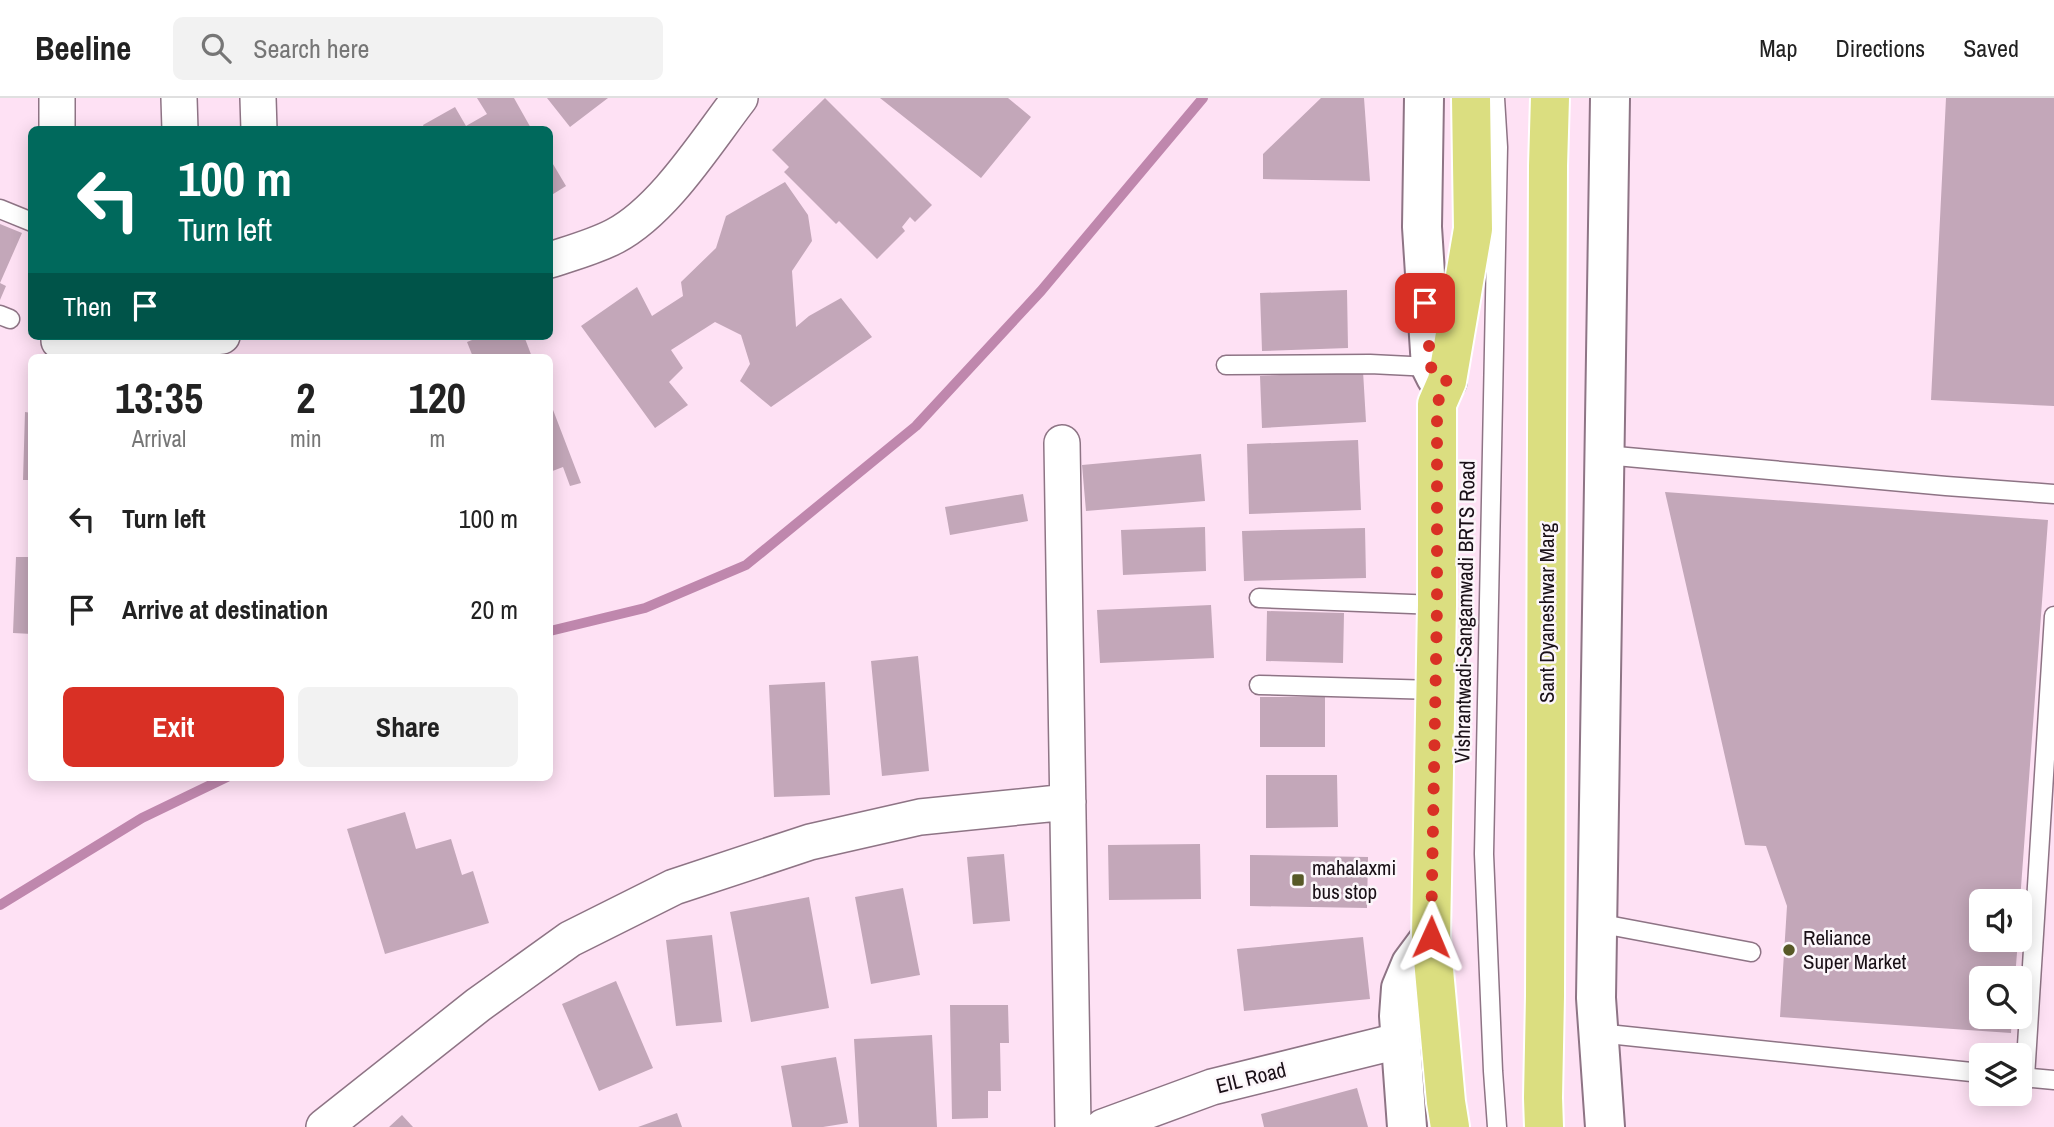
<!DOCTYPE html>
<html lang="en">
<head>
<meta charset="utf-8">
<style>
	:root { --surface:#fff; --page:#f2f2f2; --text:#222; --muted:#767676; --line:#e0e0e0; --accent:#d93025 }
	body { margin:0; font-family:"Archivo Narrow",sans-serif; background:var(--page); color:var(--text); height:100vh; display:flex; flex-direction:column; font-size:26px; white-space:nowrap }
	* { box-sizing:border-box; margin:0 }
	p { font-size:23px; color:var(--muted) }
	.icon { flex:none; width:38px; height:38px; fill:none; stroke:currentColor; stroke-width:2; stroke-linecap:round; stroke-linejoin:round }
	.map { position:relative; flex:1; overflow:hidden }
	.details { position:absolute; left:28px; top:256px; width:525px; height:427px; display:flex; flex-direction:column; background:var(--surface); border-radius:10px; box-shadow:0 4px 18px #0003 }
	.details>* { flex:none }
	.banner { position:absolute; left:28px; top:28px; width:525px; height:214px; border-radius:10px; box-shadow:0 4px 18px #0003; background:#00695c; color:#fff; overflow:hidden }
	.tools { position:absolute; left:1969px; top:791px; display:grid; gap:14px }
	.tools a { display:grid; place-items:center; width:63px; height:63px; border-radius:10px; background:var(--surface); box-shadow:0 4px 18px #0003; font-size:35px }
	.pin { position:absolute; display:grid; place-items:center; width:60px; height:60px; color:#fff; margin:-30px; border-radius:14px; box-shadow:0 4px 10px #0006 }
	.me { position:absolute; width:77px; margin:-38px; rotate:1deg; stroke-linejoin:round; filter:drop-shadow(0 0 5px #0008) }
	.turn { display:flex; align-items:center; gap:24px; height:147px; padding:0 35px; font-size:32px }
	.turn .icon { width:91px; height:91px; stroke-width:2.5 }
	.turn b { display:block; font-size:49px; line-height:60px }
	.then { display:flex; align-items:center; height:66px; padding:0 35px; background:#0003; gap:14px; font-size:26px }
	.eta { display:flex; justify-content:space-evenly; align-items:center; height:119px; text-align:center }
	.eta b { font-size:42px; font-weight:700; line-height:49px }
	.button { display:flex; gap:14px; margin-top:auto; padding:14px 35px }
	.button a { flex:1; height:80px; border-radius:10px; background:var(--accent); color:#fff; font-size:28px; font-weight:700; line-height:80px; text-align:center }
	.button a+a { background:var(--page); color:var(--text) }
	ul { padding:0; list-style:none }
	li { display:flex; align-items:center; gap:21px; height:91px; padding:0 35px }
	li div { flex:1 }
	li b { display:block; font-size:26px }
	li em { font-style:normal }
	header { display:flex; align-items:center; gap:42px; box-sizing:border-box; height:98px; padding:0 35px; background:var(--surface); border-bottom:2px solid var(--line) }
	header strong { font-size:33px }
	nav { display:flex; gap:38px; margin-inline-start:auto; font-size:24px }
	.search { width:490px; height:63px; background:var(--page); display:flex; align-items:center; gap:18px; box-sizing:border-box; padding:0 24px; border-radius:10px; color:var(--muted); font-size:26px }
	.map>svg:first-child { display:block }
	.lines { fill:none; stroke-linecap:round; stroke-linejoin:round }
	.stream { stroke:#bf87ad; stroke-width:10 }
	.building { fill:#c3a7b9 }
	.service-casing { stroke:#8e7485; stroke-width:21 }
	.minor-casing { stroke:#8e7485; stroke-width:38 }
	.tertiary-casing { stroke:#8e7485; stroke-width:42 }
	.primary-casing { stroke:#fff; stroke-width:42 }
	.service { stroke:#fff; stroke-width:18 }
	.minor { stroke:#fff; stroke-width:35 }
	.tertiary { stroke:#fff; stroke-width:38 }
	.primary { stroke:#dbde80; stroke-width:38 }
	.route { stroke:#d93025; stroke-width:12; stroke-dasharray:0 21.6 }
	.poi-dot { fill:#575927; stroke:#fcf6fa; stroke-width:2.5 }
	.labels { text-anchor:middle; stroke-width:5; stroke-linejoin:round; paint-order:stroke }
	.street-label { font-size:21px; fill:#1a1017; stroke:#fcf6fa }
	.poi-label { font-size:21px; fill:#1a1017; stroke:#fcf6fa; text-anchor:start }
</style>
</head>
<body>
<header>
<strong>Beeline</strong>
<div class="search"><svg class="icon" aria-label="search" viewBox="0 0 24 24"><circle cx="10" cy="10" r="6"/><path d="M15 15l6 6"/></svg>Search here</div>
<nav><a>Map</a><a>Directions</a><a>Saved</a></nav>
</header>
<div class="map">
<svg width="2054" height="1029" viewBox="0 0 2054 1029">
	<rect width="100%" height="100%" fill="#fee1f4"/>
	<g class="lines">
		<path class="stream" d="M550,533L645,510L746,467L916,328L1041,193L1203,0
			M0,807L142,720L227,679"/>
	</g>
	<path class="building" d="M477,0H514L532,32H425L423,27L455,9L466,28L487,16Z
		M547,0H608L570,29Z
		M825,0L932,107L915,124L910,119L902,129L905,133L877,161L839,123L836,126L784,74L789,69L772,52Z
		M880,0H1008L1031,19L981,80Z
		M1321,0H1364L1370,83L1263,81V56Z
		M1946,0H2054V308L1931,302Z
		M550,61L566,88L550,98Z
		M785,84L808,117L812,143L792,173L796,229L809,218L841,200L872,239L771,309L740,283L750,266L741,237L715,224L671,252L683,270L669,284L688,307L655,330L581,228L637,189L652,218L683,198L681,184L716,150L726,118Z
		M0,126L22,135L0,185L6,188L0,202Z
		M1347,192L1348,250L1262,253L1260,195Z
		M482,238H524L532,259H473L467,244Z
		M1363,273L1366,324L1262,330L1260,278Z
		M550,304L581,385L570,388L563,369L550,374Z
		M25,314L32,315V382H23Z
		M1358,342L1361,412L1249,416L1247,346Z
		M1201,356L1205,403L1086,413L1082,367Z
		M1665,394L2048,422L2020,803H1981V842H2018L2015,880H1981V919H2012L2011,935L1780,919L1787,808L1766,748L1745,747Z
		M1023,396L1028,423L950,437L945,409Z
		M1205,429L1206,473L1123,477L1121,432Z
		M1365,430L1366,480L1244,483L1242,433Z
		M16,459H32V536L13,535Z
		M1211,507L1214,560L1100,565L1097,512Z
		M1267,513L1344,515L1343,565L1266,563Z
		M918,558L929,673L882,678L871,563Z
		M825,584L830,697L774,699L769,587Z
		M1260,599H1325V649H1260Z
		M1266,677H1337L1338,729L1266,730Z
		M405,714L416,751L451,741L462,777L473,773L489,825L385,856L347,731Z
		M1200,746L1201,801L1109,802L1108,747Z
		M1004,756L1010,823L973,826L967,759Z
		M1250,757L1368,759L1367,810L1250,808Z
		M903,790L920,877L871,886L855,799Z
		M809,799L829,910L751,924L730,814Z
		M712,837L722,924L676,928L666,842Z
		M1363,839L1370,901L1244,913L1237,851Z
		M616,883L653,970L599,993L562,906Z
		M950,907H1008L1009,945H1000L1001,993H988V1020L952,1021Z
		M932,937L937,1029H859L854,941Z
		M836,959L848,1025L823,1029H792L781,968Z
		M1357,990L1368,1029H1264L1261,1016Z
		M677,1015L682,1029H638Z
		M402,1017L413,1029H389Z"/>
	<g class="lines">
		<g class="service-casing">
			<path id="service" d="M1495,0L1498,49L1484,756L1493,973L1497,1029
				M0,111L32,124
				M0,217L10,221
				M1226,267L1370,266L1431,269
				M1605,357L1946,388L2054,396
				M1259,500L1437,507
				M1259,587L1435,592
				M1597,825L1751,854
				M1598,935L1981,975
				M2020,979L2054,982
				M2025,979L2054,518"/>
		</g>
		<g class="minor-casing">
			<path id="minor" d="M57,0V32
				M179,0L180,32
				M258,0L259,32
				M550,162C571,155 594,149 615,138C664,112 706,44 740,0
				M59,238V243L197,241L222,238
				M1062,345L1073,1029
				M324,1029L478,907L570,841L674,789L810,744L920,719L1068,704
				M1103,1029L1212,989L1402,942"/>
		</g>
		<g class="tertiary-casing">
			<path id="tertiary" d="M1424,0L1422,129L1431,269L1436,279L1447,283
				M1407,1029L1399,918L1401,890L1411,866L1431,839
				M1605,1029L1596,900L1610,0"/>
		</g>
		<g class="primary-casing">
			<path id="primary" d="M1450,1029L1446,1004L1431,839L1437,507V306L1447,283L1473,131L1471,0
				M1544,1029L1543,1000L1545,898L1548,68L1550,0"/>
		</g>
		<use href="#service" class="service"/>
		<use href="#minor" class="minor"/>
		<use href="#tertiary" class="tertiary"/>
		<use href="#primary" class="primary"/>
	</g>
	<g class="lines">
		<path class="route" d="M1425,205L1431,269L1436,279L1447,283L1437,306V507L1431,839"/>
	</g>
	<g class="poi-dot">
		<rect x="1291" y="775" width="14" height="14" rx="3.5"/>
		<circle cx="1789" cy="852" r="7"/>
	</g>
	<g class="labels">
		<g class="street-label">
			<text transform="translate(1465 514) rotate(-89)" y="7">Vishrantwadi-Sangamwadi BRTS Road</text>
			<text transform="translate(1547 515) rotate(-90)" y="7">Sant Dyaneshwar Marg</text>
			<text transform="translate(1251 980) rotate(-14)" y="7">EIL Road</text>
		</g>
		<g class="poi-label">
			<text x="1312" y="777">mahalaxmi<tspan x="1312" dy="24">bus stop</tspan></text>
			<text x="1803" y="847">Reliance<tspan x="1803" dy="24">Super Market</tspan></text>
		</g>
	</g>
</svg>
<div class="tools">
<a><svg class="icon" aria-label="sound" viewBox="0 0 24 24"><path d="M4 9h4l5-4v14l-5-4H4zM17 9q2 3 0 6"/></svg></a>
<a><svg class="icon" aria-label="search" viewBox="0 0 24 24"><circle cx="10" cy="10" r="6"/><path d="M15 15l6 6"/></svg></a>
<a><svg class="icon" aria-label="layers" viewBox="0 0 24 24"><path d="M12 4l9 5-9 5-9-5zM3 14l9 5 9-5"/></svg></a>
</div>
<div class="pin" style="left:1425px;top:205px;background:#d93025"><svg class="icon" aria-label="arrive" viewBox="0 0 24 24"><path d="M6 21V4h12l-3 4 3 4H6"/></svg></div>
<svg class="me" style="left:1431px;top:839px" viewBox="-20 -20 40 40"><path d="M0-17L14 15 0 8-14 15z" fill="#d93025" stroke="#fff" stroke-width="4"/></svg>
<div class="banner">
<div class="turn"><svg class="icon" aria-label="left" viewBox="0 0 24 24"><path d="M17 20v-9H6M10 6l-5 5 5 5"/></svg><div><b>100 m</b>Turn left</div></div>
<div class="then">Then<svg class="icon" aria-label="arrive" viewBox="0 0 24 24"><path d="M6 21V4h12l-3 4 3 4H6"/></svg></div>
</div>
<section class="details">
<div class="eta">
<div><b>13:35</b><p>Arrival</p></div>
<div><b>2</b><p>min</p></div>
<div><b>120</b><p>m</p></div>
</div>
<ul>
<li><svg class="icon" aria-label="left" viewBox="0 0 24 24"><path d="M17 20v-9H6M10 6l-5 5 5 5"/></svg><div><b>Turn left</b></div><em>100 m</em></li>
<li><svg class="icon" aria-label="arrive" viewBox="0 0 24 24"><path d="M6 21V4h12l-3 4 3 4H6"/></svg><div><b>Arrive at destination</b></div><em>20 m</em></li>
</ul>
<div class="button"><a>Exit</a><a>Share</a></div>
</section>
</div>
</body>
</html>
